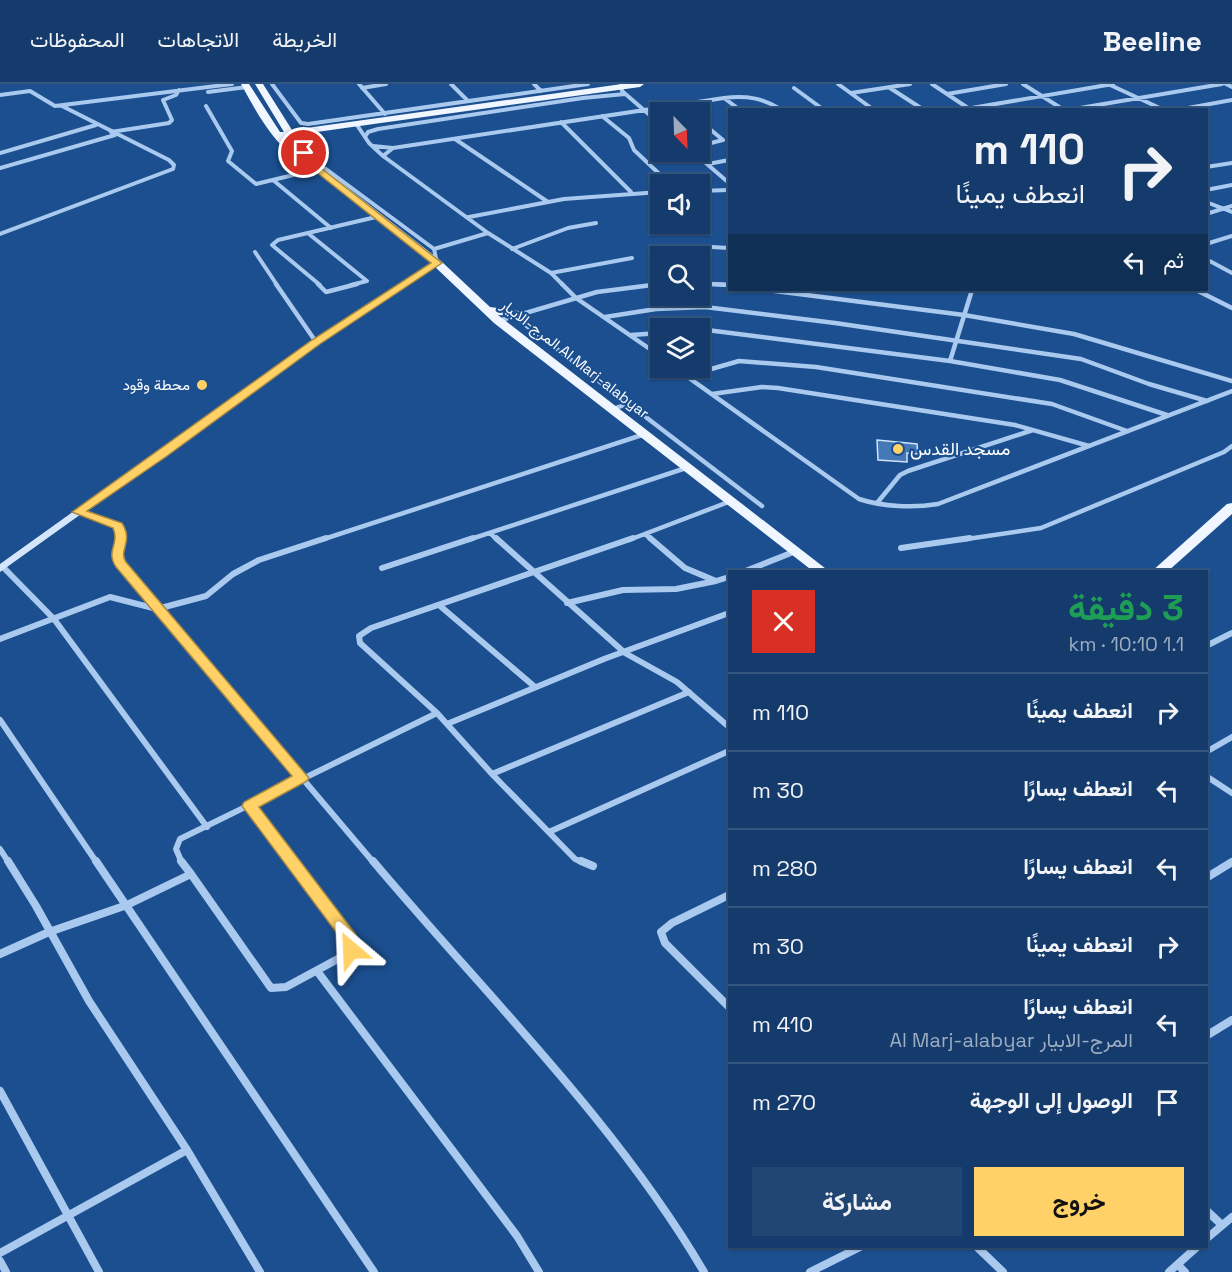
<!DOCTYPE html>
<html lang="ar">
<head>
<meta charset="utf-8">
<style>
	:root { --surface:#143b6b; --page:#214673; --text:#f1f3f6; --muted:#9dadc1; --line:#33557e; --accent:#ffd166 }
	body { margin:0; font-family:"Space Grotesk",Vazirmatn,sans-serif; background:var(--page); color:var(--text); direction:rtl; height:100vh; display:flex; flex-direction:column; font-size:22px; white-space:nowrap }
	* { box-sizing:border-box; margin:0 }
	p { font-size:20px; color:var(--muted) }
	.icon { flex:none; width:33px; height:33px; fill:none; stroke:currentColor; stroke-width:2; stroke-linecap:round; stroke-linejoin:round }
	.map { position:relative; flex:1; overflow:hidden; direction:ltr }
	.drawer { position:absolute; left:728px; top:486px; width:480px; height:678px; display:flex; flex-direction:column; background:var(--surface); border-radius:0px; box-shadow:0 2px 4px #0004,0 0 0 2px var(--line); direction:rtl }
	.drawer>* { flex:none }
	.top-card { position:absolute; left:728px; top:24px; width:480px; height:183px; border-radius:0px; box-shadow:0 2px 4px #0004,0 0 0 2px var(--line); direction:rtl; background:#143b6b; color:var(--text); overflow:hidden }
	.needle { width:39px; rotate:157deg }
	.buttons { position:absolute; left:650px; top:18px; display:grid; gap:12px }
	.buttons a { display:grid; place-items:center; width:60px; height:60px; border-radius:0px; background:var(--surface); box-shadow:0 2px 4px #0004,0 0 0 2px var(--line); font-size:30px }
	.pin { position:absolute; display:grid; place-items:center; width:51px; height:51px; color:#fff; margin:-26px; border:3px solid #fff; border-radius:50%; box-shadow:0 2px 6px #0007 }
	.me { position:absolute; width:66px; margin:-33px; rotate:334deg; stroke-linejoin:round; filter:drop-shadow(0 0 4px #0008) }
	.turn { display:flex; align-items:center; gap:21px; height:126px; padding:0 24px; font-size:27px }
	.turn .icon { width:78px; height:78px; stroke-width:2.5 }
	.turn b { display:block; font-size:42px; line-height:51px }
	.then { display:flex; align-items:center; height:57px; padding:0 24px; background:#0003; gap:12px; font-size:22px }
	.round { display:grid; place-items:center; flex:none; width:63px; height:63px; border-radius:0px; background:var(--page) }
	.headline { display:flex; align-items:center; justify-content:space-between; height:102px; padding:0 24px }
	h1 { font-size:36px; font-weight:700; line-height:45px; color:#1e9e55 }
	.action { display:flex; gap:12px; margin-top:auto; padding:12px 24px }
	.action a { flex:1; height:69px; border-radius:0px; background:var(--accent); color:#111; font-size:24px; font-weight:700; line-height:69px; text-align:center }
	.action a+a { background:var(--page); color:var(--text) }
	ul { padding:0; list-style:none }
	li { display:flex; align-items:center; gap:18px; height:78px; padding:0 24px; border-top:2px solid var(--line) }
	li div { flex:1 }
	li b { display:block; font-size:22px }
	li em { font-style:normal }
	header { display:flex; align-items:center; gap:36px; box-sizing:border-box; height:84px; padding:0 30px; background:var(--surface); border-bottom:2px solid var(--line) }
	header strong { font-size:28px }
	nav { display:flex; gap:33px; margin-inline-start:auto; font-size:21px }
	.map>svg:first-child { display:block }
	.building { fill:#4478b7; stroke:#cfe3fa; stroke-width:1.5 }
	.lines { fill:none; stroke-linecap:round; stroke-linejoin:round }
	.street-far3 { stroke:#a9c9ee; stroke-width:4 }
	.street-far2 { stroke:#a9c9ee; stroke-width:4.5 }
	.street-far1 { stroke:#a9c9ee; stroke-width:6 }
	.street { stroke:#a9c9ee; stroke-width:8 }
	.secondary { fill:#d6e6fa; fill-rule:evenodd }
	.primary { fill:#f0f6ff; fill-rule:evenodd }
	.route { fill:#ffd166; stroke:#a68842; stroke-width:1.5 }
	.poi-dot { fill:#ffd166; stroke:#1b4f8f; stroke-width:2 }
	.labels { text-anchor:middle; stroke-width:4.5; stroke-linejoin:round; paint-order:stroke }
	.far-street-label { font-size:15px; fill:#fff; stroke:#1b4f8f }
	.far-poi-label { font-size:15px; fill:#fff; stroke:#1b4f8f; text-anchor:end }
	.poi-label { font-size:18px; fill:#fff; stroke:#1b4f8f; text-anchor:start }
</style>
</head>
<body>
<header>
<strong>Beeline</strong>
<nav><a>الخريطة</a><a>الاتجاهات</a><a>المحفوظات</a></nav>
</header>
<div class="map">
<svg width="1232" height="1188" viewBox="0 0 1232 1188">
	<rect width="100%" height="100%" fill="#1b4f8f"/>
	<path class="building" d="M877,356L917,360L918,370L907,369V378L878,376Z"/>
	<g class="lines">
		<path class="street-far3" d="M272,0L301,39L308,40L588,0
			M359,0L385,30
			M451,0L468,17
			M534,0L541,7
			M621,0L622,7L660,40
			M838,0L874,26
			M932,0L968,24
			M1023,0L1064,26
			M1108,0L1164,26
			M1226,0L1232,3
			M362,4L386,0
			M794,4L824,26
			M890,4L924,26
			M208,8L247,3
			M851,9L910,0
			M947,10L1006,0
			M0,11L30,7L55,22L232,0
			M724,14L740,26
			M206,22L232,67L228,77L256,100L318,85
			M960,26L1113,0
			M1068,26L1222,0
			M1177,26L1232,16
			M602,32L629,54L634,66L670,100
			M699,36L723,56L699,62
			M561,38L631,108
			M357,41L369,59L383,72L488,149L551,189L563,201
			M111,48L169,39L172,36L163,16L176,11L179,6
			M365,53L368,48L378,45L583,14L625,10
			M455,55L548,118
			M373,62L393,64
			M693,68L729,99
			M0,69L96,41
			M383,72L393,64L724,14C746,11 763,14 782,26
			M708,80L729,76
			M314,82L326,85L434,165
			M1206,83L1232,79
			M0,84L115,51
			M273,96L331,144
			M1206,106L1232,101
			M699,107L729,106
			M1206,118L1232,128
			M1206,130L1232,122
			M469,133L564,115L660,108
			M0,150L173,85L174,81L169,76L62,22
			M309,150L367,197
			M1206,160L1232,152
			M712,163L729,164
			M512,165L568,144L596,139
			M255,168L277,201
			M1206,175L1232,189
			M437,179L434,165L488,149
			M551,189L632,174
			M699,199L729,201
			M320,201L272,161L278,156L376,133
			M351,201L367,197
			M651,201L660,200"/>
		<path class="street-far2" d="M276,200L316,258
			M318,200L326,208L357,200
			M562,200L576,214L660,272
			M709,200L729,201
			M767,206L964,231L1074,250L1232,297
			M1196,206L1232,224
			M605,233L656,225L705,223L835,239L1081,275L1149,300L1207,317
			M519,236L762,422
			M498,237L597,208L660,200
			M689,244H694
			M699,245L950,277L1060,296L1167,331
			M631,251L660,249
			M950,277L972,206
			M675,284L859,415C883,423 914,424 938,420L1232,307
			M687,292L739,277L816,283L1052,320L1127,347
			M712,310L762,303L778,304L1015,341L1089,362
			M613,325L630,319
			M877,419L900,391L908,387L1033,346
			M78,428L118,442L120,456
			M490,449L497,456
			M645,450L652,456
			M321,456L645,350
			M468,456L686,384
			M629,456L731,417
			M960,456L1041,444L1224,368L1232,362"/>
		<path class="street-far1" d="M120,454L117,470L121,480L374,779
			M496,454L625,569L677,598L729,643
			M650,454L685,484L716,497L729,493
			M901,464L970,454
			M3,483L54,535L207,743
			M382,484L473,454
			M743,488L796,467
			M567,519L623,506L676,505L716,497
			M439,521L535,603
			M0,555L110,513L157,525L206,512L233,490L259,476L326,454
			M1206,562L1232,549
			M0,636L97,779
			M447,640L604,575L729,529
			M1206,668L1232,653
			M492,690L689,608
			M1206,692L1232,709
			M250,722L293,779
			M549,748L729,667
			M0,765L9,779
			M182,779L176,765L180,755L437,629
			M584,779L575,775L492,690L437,629L360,559L359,552L371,544L633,454"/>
		<path class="street" d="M8,777L36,822L89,917L187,1066L260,1188
			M96,777L374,1188
			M373,777C485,910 616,1038 704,1188
			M581,777L593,782
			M191,790L271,904L286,903L347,870L351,862L348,852L292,777
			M1206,794L1232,778
			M729,811L672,839L661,848L665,859L729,923
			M0,870L49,848L127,821L191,790L181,777
			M317,887L517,1152L539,1188
			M1206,952L1232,936
			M0,1007L99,1188
			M1206,1126L1222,1141
			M1206,1155L1232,1133
			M976,1162L1003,1188
			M0,1169L187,1066
			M0,1177L6,1188
			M1178,1181L1185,1188
			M810,1188L862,1162
			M1169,1188L1198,1162"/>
		<path class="secondary" d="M434,177L441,179L319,260L0,488V480L313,256Z"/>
		<path class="primary" d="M241,0H249L280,48H284L255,0H263L292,46L622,0H644L640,3L295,51L296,54L292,57L283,53L295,66L316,79L441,177L490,223L525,228V232L498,231L830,488H814L494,239L433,181L310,83C276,66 258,31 241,0Z
			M1232,419V430L1167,488H1151L1227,420Z"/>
	</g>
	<path class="route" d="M301,67H307L321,84L442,179L320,260L167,372L87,427L122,439C134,458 118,466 126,478L309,694L307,697L259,723L354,848C359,856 362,861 357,870L351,872L345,870L342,856L242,722L244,718L292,692L116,483C105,466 120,461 113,444L72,428L312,256L431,179L315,87L300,69Z"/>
	<g class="poi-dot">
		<circle cx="202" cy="301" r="6"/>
		<circle cx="898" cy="365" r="6"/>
	</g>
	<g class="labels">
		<g class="far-street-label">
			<text transform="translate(575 275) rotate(38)" y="5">المرج-الابيار Al Marj-alabyar</text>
		</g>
		<g class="far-poi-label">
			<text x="190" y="306">محطة وقود</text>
		</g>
		<g class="poi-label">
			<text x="910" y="371">مسجد القدس</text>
		</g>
	</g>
</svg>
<div class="buttons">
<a><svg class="needle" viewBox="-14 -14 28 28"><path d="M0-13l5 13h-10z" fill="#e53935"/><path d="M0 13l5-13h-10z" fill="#9dadc1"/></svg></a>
<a><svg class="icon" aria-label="sound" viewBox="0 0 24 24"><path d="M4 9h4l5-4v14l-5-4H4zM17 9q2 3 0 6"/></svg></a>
<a><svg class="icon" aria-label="search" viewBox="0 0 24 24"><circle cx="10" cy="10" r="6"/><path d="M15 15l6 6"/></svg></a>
<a><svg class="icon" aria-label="layers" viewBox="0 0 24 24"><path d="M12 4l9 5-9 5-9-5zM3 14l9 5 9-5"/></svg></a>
</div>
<div class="pin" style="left:304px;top:69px;background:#d93025"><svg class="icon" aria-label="arrive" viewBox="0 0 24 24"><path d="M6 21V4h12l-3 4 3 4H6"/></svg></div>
<svg class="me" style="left:351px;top:866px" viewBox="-20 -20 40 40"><path d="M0-17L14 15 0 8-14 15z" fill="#ffd166" stroke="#fff" stroke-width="4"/></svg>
<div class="top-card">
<div class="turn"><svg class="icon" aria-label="right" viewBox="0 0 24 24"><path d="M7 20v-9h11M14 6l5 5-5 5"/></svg><div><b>110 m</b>انعطف يمينًا</div></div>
<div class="then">ثم<svg class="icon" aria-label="left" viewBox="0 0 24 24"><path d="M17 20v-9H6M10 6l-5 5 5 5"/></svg></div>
</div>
<section class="drawer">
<div class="headline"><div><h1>3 دقيقة</h1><p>1.1 km · 10:10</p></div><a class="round" style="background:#d93025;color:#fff"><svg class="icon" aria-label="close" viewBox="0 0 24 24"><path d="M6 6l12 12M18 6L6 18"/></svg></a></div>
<ul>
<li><svg class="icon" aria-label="right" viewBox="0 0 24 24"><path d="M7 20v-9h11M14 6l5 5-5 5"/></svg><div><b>انعطف يمينًا</b></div><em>110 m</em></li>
<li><svg class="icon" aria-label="left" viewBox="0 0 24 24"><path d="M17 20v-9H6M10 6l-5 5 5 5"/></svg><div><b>انعطف يسارًا</b></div><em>30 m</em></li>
<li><svg class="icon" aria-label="left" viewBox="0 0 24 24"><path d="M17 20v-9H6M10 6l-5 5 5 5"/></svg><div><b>انعطف يسارًا</b></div><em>280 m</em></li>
<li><svg class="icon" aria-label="right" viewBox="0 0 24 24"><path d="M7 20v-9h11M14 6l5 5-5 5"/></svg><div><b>انعطف يمينًا</b></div><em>30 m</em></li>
<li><svg class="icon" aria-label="left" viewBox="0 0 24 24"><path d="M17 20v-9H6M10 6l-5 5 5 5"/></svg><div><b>انعطف يسارًا</b><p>المرج-الابيار Al Marj-alabyar</p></div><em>410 m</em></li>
<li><svg class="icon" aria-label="arrive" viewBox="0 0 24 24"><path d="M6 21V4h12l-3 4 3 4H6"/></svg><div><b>الوصول إلى الوجهة</b></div><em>270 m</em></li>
</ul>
<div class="action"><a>خروج</a><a>مشاركة</a></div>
</section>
</div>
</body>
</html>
